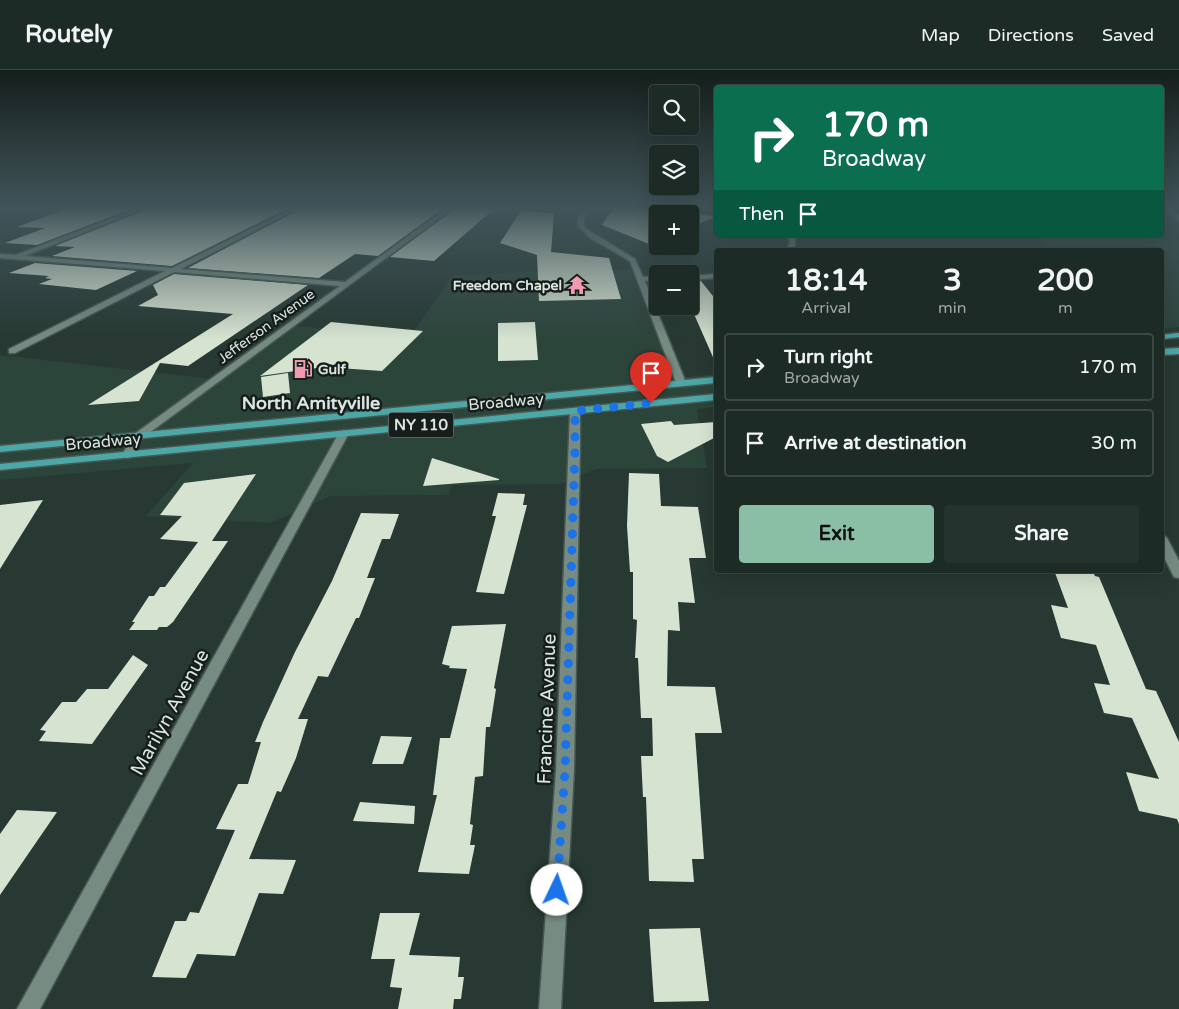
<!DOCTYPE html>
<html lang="en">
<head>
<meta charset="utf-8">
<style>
	:root { --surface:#1d2b26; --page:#25332e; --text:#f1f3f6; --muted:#a0a7a7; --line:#3b4743; --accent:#8abfa5 }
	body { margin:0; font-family:"Varela Round",sans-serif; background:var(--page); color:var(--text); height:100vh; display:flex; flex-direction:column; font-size:19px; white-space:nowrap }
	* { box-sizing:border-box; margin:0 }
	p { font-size:16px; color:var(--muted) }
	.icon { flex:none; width:28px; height:28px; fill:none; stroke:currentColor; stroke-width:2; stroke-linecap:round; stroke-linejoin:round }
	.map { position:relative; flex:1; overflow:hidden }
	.sheet { position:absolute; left:714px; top:178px; width:450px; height:325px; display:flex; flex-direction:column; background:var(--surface); border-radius:5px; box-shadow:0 5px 20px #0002,0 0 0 1px var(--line) }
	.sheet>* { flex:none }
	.hud { position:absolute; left:714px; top:15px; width:450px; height:152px; border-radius:5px; box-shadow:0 5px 20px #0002,0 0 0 1px var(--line); background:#0b6e4f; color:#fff; overflow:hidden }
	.controls { position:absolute; left:649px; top:15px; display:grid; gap:10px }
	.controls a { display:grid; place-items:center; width:50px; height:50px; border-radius:5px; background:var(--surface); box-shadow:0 5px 20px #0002,0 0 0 1px var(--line); font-size:25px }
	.pin { position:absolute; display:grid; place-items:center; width:42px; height:42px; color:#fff; margin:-51px -21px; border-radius:50% 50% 50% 0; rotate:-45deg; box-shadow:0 0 5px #0007 }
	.pin .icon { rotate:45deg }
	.me { position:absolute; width:55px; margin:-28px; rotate:3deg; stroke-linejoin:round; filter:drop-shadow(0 0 4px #0008) }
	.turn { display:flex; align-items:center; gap:18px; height:105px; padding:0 25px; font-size:22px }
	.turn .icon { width:65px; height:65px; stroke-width:2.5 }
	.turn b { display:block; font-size:35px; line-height:42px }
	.then { display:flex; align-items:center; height:48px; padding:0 25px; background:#0003; gap:10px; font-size:19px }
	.eta { display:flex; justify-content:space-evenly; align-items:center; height:85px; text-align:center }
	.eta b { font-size:30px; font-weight:700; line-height:35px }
	.button { display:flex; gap:10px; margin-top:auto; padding:10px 25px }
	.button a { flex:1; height:58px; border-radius:5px; background:var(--accent); color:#111; font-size:20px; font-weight:700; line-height:58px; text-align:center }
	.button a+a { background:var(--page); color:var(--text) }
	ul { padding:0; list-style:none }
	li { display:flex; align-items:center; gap:15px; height:68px; margin:0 10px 8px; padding:0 15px; border:2px solid var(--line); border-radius:5px }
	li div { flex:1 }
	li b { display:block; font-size:19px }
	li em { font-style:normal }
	header { display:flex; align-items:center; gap:30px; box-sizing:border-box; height:70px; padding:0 25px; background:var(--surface); border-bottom:1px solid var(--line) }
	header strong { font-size:24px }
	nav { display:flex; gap:28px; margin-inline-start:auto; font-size:18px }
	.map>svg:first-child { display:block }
	.built { fill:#2c453b }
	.building { fill:#d7e3d1 }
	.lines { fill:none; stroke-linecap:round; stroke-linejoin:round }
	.minor-casing { stroke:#485752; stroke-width:3 }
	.primary-casing { stroke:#485752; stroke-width:3 }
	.minor { fill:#768b82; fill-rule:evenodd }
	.primary { fill:#4ca7a7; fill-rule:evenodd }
	.route { stroke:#1a73e8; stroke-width:9; stroke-dasharray:0 16.2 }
	.labels { text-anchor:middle; stroke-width:5; stroke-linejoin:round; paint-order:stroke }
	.far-poi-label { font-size:14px; font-weight:bold; fill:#dbe6e1; stroke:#161e1b; text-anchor:end }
	.far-street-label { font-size:14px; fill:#dbe6e1; stroke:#161e1b }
	.shield { fill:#161e1b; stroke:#a0aaa6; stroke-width:1 }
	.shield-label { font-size:15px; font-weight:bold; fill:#dbe6e1 }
	.street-label { font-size:16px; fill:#dbe6e1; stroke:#161e1b }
	.far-district-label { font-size:18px; font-weight:bold; fill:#dbe6e1; stroke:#161e1b }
	.near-street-label { font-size:19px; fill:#dbe6e1; stroke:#161e1b }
</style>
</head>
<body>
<header>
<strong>Routely</strong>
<nav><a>Map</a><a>Directions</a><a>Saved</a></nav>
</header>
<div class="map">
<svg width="1179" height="939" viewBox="0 0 1179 939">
	<rect width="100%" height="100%" fill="#273932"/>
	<path class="built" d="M1036,165H1109L1179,170V257L1161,259V180H1050Z
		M642,199L686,307L716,304V337L697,339L707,398L596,399L561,414L452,415L449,425L331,426L270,453L146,446L193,393L0,410V285L223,310L295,256L410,267L452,206L535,201Z"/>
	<path class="building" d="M71,137H136L37,175L5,173L45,158L17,157Z
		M151,137H291L172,196L52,186L75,177L55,176Z
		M304,137H445L378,186L355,184L319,208L188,198Z
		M457,137L494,139L434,191L390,187Z
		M614,137L675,138L715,147L690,157V144H658V170L649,174L602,155Z
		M521,141L554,143L551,182L609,188L621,229L539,231L537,185L500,173Z
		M35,193L137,201L96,220L39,214L52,209L45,208L49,206L9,203Z
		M174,204L308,215L188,296L160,293L139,331L88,335L233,244L138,236L158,225L153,215Z
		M701,211L716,230V294L690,235V212Z
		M331,252L423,261L382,301L324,297L260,306Z
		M535,252L538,290L498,291V253Z
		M288,303L290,323L263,327L261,307Z
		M671,351L674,355L716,352V367L668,392L657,386L641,354Z
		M432,388L499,409V410L423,416Z
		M629,403L659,404L661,436L698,437L706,488H689L695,533L678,532L680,561L668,560L667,616L715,617L722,663H695L704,789H692L694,812L649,811L646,727H643L641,686H653L652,648H641L638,588H635L637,550L633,549V502H630L627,456Z
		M256,404L212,471H228L173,552L167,557H159L157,560H129L135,552H132L149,526H154L160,517H165L198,472L160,469L182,446L160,445L184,413Z
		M498,423L525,424L523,435H527L504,524L476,522L496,446H492Z
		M43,430L0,499V435Z
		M361,443L399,444L390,469H382L367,508H375L359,548H356L328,607L318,606L298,649H308L296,688L281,722L277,721L249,789L296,790L283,824L259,823L235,886L197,884L186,908L152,907L175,851H186L190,842L199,843L235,760L216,759L238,714H248L261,672H255L263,652L295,582L332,511Z
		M1054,500H1092L1095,506L1099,507L1146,619L1156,621L1179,672V754L1177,749L1139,741L1126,702L1159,709L1132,648L1104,643L1094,613L1110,615L1096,575L1061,568L1051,535L1068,538Z
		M506,554L494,618L496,619L490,657H486L483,706L475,707L470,754L473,755L470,775H475L469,804L418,802L437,725H433L440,668H450L467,599L449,598L450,596L442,594L452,556Z
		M133,585L148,595L92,674L39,671L46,661L40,660L62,632H76L87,619H108Z
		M381,666L412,667L403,694H372Z
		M360,732L415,736L414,754L353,751Z
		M17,740L57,742L0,825V764Z
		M380,843H420L409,885L460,887L458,907H464L461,929H454L453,939H398L402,918L390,917L395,889H371Z
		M700,858L709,931L654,932L649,859Z"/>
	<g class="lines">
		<g class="minor-casing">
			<path id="minor" d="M141,137H149L25,186L172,198L295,137H302L181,199L345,212L448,137H455L141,369L131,387L127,388L122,385L133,365L340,216L174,202L15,283H9V279L165,201L0,188V184L16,185Z
				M587,137H593L584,148V156L588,160L635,189L643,207L658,206V210L645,211L686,313L684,315L681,316L676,313L630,191L590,168L578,156V148Z
				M1163,137H1169L1179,146V151Z
				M789,165H795V175L792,180H786L789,175Z
				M716,204V208L690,210V206Z
				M575,338L580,341V378L574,700L561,939H539L556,700L570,341Z
				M344,360L349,363L40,939H17L339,363Z
				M1161,464L1167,468L1179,491V508L1174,507L1161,481Z"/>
		</g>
		<g class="primary-casing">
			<path id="primary" d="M1179,263V267L1161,269V265Z
				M1179,278V284L1161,285V279Z
				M716,307V313L0,382V376Z
				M716,324V330L0,400V394Z"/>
		</g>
		<use href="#minor" class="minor"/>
		<use href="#primary" class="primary"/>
	</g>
	<linearGradient id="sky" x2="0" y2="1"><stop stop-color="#151f1c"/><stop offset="0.51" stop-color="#41545a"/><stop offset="1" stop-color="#41545a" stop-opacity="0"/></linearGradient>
	<rect width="1179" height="269" fill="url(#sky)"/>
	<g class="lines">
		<path class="route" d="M557,820L565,700L575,378V341L651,333"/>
	</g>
	<defs>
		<g id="temple-bare" transform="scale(1.5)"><path d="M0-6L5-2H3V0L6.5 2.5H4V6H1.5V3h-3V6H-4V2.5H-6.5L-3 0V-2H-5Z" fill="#f29aaf" stroke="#161e1b" stroke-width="2.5" paint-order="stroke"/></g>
		<g id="fuel-bare" transform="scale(1.5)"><path d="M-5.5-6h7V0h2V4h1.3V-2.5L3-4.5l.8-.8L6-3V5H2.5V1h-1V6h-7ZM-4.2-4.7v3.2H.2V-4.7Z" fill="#f29aaf" stroke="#161e1b" stroke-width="2.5" paint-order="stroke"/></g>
	</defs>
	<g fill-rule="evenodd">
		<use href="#temple-bare" x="577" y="215"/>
		<use href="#fuel-bare" x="303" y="299"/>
	</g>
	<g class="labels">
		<g class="far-poi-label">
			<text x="562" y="220">Freedom Chapel</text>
			<text x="318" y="304" text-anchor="start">Gulf</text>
		</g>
		<g class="far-street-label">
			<text transform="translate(266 256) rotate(-36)" y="5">Jefferson Avenue</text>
		</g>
		<rect class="shield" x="388.5" y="342.5" width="65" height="25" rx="4"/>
		<g class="shield-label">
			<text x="421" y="360">NY 110</text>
		</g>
		<g class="street-label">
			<text transform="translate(506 331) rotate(-5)" y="6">Broadway</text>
			<text transform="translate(103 371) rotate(-5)" y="6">Broadway</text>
		</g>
		<g class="far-district-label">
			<text x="311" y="339">North Amityville</text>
		</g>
		<g class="near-street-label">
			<text transform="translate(546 639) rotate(-88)" y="7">Francine Avenue</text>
			<text transform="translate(169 642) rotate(-61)" y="7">Marilyn Avenue</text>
		</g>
	</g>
</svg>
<div class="controls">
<a><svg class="icon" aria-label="search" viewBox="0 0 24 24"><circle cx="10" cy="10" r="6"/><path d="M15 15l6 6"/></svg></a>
<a><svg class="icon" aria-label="layers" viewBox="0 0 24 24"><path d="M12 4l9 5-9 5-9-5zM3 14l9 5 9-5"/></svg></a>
<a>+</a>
<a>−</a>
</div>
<div class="pin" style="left:651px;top:333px;background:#d93025"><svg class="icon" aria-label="arrive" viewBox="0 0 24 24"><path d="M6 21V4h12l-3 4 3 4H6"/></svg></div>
<svg class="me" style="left:557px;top:820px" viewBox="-20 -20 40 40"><circle r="19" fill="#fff"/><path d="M0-13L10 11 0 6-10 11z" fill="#1a73e8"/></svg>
<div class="hud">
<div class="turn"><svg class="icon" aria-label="right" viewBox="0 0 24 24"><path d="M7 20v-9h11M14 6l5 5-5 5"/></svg><div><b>170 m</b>Broadway</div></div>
<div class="then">Then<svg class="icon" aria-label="arrive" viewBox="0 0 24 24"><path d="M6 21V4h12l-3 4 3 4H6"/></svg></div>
</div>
<section class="sheet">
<div class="eta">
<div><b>18:14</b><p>Arrival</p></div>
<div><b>3</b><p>min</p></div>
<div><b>200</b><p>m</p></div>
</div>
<ul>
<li><svg class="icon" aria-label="right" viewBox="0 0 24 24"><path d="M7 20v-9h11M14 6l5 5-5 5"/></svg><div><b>Turn right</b><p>Broadway</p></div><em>170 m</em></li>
<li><svg class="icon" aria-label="arrive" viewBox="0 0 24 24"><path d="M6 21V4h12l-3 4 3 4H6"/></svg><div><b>Arrive at destination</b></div><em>30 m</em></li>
</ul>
<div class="button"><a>Exit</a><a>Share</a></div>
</section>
</div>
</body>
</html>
